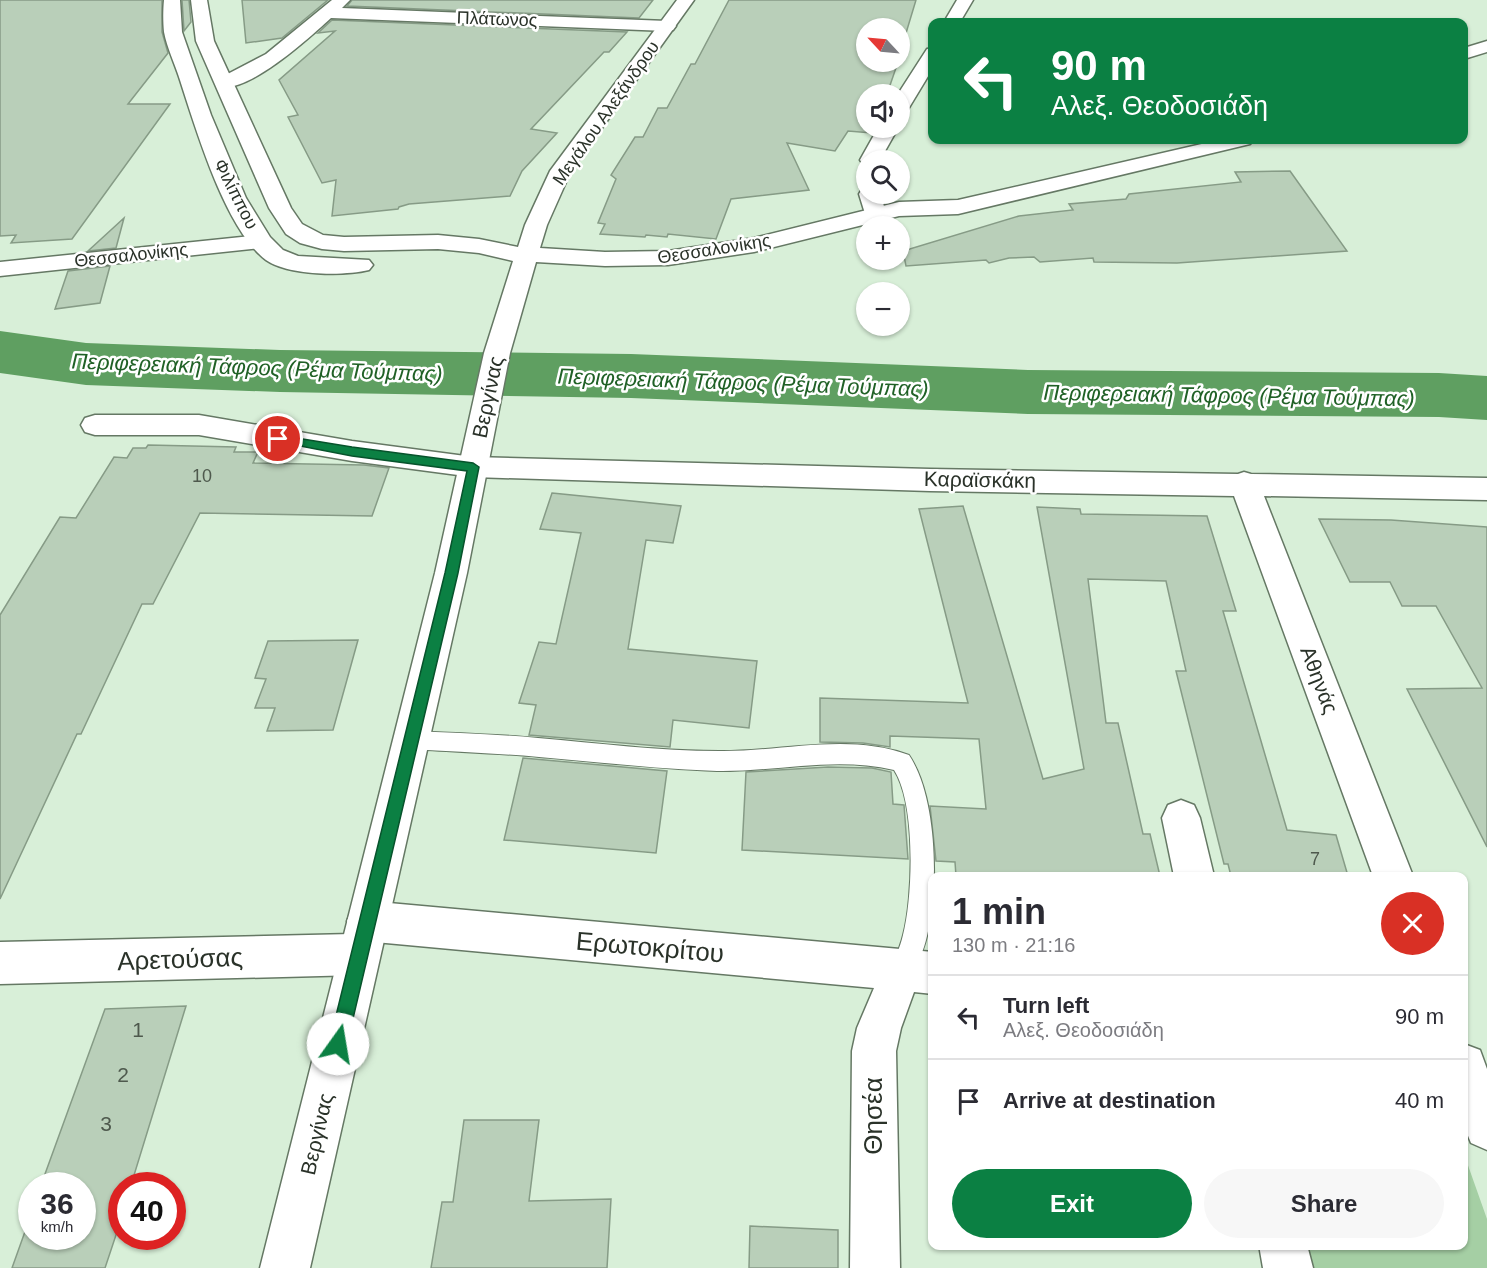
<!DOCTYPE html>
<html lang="en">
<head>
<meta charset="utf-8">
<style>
	:root { --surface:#fff; --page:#f7f7f7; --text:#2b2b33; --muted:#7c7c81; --line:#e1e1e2; --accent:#0b8043 }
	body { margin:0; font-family:Arial,sans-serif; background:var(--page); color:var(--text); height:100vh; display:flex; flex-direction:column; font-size:22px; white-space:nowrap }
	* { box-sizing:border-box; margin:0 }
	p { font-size:20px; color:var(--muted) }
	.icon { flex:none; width:33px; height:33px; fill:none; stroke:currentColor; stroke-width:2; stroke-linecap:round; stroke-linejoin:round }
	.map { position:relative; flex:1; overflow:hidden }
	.drawer { position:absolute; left:928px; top:872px; width:540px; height:378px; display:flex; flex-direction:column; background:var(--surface); border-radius:12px; box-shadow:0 2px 4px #0004 }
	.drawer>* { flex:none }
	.guide { position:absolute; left:928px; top:18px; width:540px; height:126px; border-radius:12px; box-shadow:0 2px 4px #0004; background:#0b8043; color:#fff; overflow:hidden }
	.needle { width:39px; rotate:296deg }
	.controls { position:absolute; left:856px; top:18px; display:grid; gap:12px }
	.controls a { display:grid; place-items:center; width:54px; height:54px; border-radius:50%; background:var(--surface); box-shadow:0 2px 4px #0004; font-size:30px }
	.speed { position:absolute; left:18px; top:1172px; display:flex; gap:12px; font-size:30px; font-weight:700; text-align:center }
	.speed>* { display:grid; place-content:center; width:78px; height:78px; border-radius:50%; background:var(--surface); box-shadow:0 2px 4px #0004; line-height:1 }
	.speed small { font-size:15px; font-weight:400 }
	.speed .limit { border:9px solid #d22; background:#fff; color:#111 }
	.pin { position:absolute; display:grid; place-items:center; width:51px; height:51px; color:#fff; margin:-26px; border:3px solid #fff; border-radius:50%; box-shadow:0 2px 6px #0007 }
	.me { position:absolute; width:66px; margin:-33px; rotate:13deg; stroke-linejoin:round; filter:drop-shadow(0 0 4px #0008) }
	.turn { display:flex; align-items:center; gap:21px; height:126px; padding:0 24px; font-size:27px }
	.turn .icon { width:78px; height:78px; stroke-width:2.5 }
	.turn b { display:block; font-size:42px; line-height:51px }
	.round { display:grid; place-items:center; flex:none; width:63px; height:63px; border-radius:32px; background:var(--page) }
	.headline { display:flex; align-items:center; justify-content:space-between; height:102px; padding:0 24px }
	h1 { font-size:36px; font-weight:700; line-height:45px }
	.button { display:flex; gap:12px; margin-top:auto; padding:12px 24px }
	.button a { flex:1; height:69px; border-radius:36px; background:var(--accent); color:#fff; font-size:24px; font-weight:700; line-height:69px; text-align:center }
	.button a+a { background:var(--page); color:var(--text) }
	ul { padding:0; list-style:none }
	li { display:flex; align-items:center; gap:18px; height:84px; padding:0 24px; border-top:2px solid var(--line) }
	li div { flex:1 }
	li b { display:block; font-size:22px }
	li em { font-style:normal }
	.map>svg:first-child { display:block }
	.green { fill:#a5cfa4 }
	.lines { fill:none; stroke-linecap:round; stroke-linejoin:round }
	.river { fill:#5f9f61; fill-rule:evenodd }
	.building { fill:#b9cfb9; stroke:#869b86; stroke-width:1.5 }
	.lane-casing { stroke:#657864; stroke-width:2 }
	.street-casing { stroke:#657864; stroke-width:3 }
	.secondary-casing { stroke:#657864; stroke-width:3 }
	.lane { fill:#fff; fill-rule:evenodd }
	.street { fill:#fff; fill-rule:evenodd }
	.secondary { fill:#fff; fill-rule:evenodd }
	.route { fill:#0b8043; stroke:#07532c; stroke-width:1.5 }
	.labels { text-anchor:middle; stroke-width:5; stroke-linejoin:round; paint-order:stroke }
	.far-street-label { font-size:18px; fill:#2a3229; stroke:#fff }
	.number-label { font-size:18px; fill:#4e594d }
	.street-label { font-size:21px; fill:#2a3229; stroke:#fff }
	.near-number-label { font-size:21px; fill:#4e594d }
	.water-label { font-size:22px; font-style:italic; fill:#206126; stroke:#fff }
	.near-street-label { font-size:26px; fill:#2a3229; stroke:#fff }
</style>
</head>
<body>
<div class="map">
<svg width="1487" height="1268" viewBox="0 0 1487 1268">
	<rect width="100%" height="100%" fill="#d8efd8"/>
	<path class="green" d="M1464,1154L1487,1219V1268H1307L1302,1245H1464Z"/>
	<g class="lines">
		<path class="river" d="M0,331L86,343L280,350L631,354L1028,370L1439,373L1487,376V420L1439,417L1028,414L631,398L280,392L86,385L0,373Z"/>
	</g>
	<path class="building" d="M0,0H162V32L168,53L128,104H170L72,239L11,243L16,235L0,236Z
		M182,0H189L191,22L184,31Z
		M242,0H328L282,38L246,43Z
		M352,0H653L639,18L347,6Z
		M729,0H916L900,53V28H867V62H898L887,94H867V128H876L872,133L848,131L835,151L787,143L809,190L731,199L716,239L668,234L667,237L646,235L645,237L600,234L605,224L598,223L616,179L611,175L635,137H643L658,108H667L691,64H695Z
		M332,20L627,32L609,52H604L531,129L557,133L522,171L510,196L409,204L399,207L398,209L332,216L336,180L322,183L288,117L298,115L279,80L335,31L318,33Z
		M1290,171L1347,251L1177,263L1094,262L1093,258L1040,262L1034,257L1009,258L989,263L986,260L906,266L903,251L1019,216L1073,210L1069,204L1126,199L1129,194L1241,182L1235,172Z
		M124,218L116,248L88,251Z
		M110,266L100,303L55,309L68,271Z
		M148,445L236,447L234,452H258L253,463L364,465L389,468L372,516L200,513L153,604H142L81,734H77L0,899V615L60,517L76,518L114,457L127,458L133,448H146Z
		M552,493L681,506L673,543L646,540L628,649L757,661L749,728L673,720L670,747L529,735L536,705L519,703L539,642L556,644L581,533L540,529Z
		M963,506L1043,779L1084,769L1037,507L1080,509L1081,514L1207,516L1236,611H1223L1287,830L1336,835L1348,876H1231L1228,864H1224L1176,671H1186L1166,581L1088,579L1106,723H1118L1143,834H1150L1160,876H956L955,862L936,861L930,806L986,809L979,739L890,736V747L863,743L820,742V698L968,703L919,509Z
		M1319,519L1391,520L1487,527V847L1407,689L1482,688L1436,606H1402L1390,582H1350Z
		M358,640L333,730L267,731L275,708H255L266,679L255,678L268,641Z
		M523,758L667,771L656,853L504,840Z
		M828,767L872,768L891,772L893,804L904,805L908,859L742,850L746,772Z
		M186,1006L131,1185H122V1217L105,1268H12L32,1212V1236H82V1185H41L105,1009Z
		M464,1120H539L529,1201L611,1199L607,1268H431L442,1202H453Z
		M750,1226L838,1230V1268H749Z"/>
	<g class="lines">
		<g class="lane-casing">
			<path id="lane" d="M411,731C453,733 496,734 538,738C598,743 659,751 719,751C782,752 848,732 909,755C937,797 939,886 927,936C924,950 917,965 911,979L902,982L893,979L890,970C895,958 900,948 903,935C913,897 916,804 894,770C835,756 776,772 717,771C657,769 598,762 539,757C496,753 454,752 411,749L404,747L400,740L404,733Z"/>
		</g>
		<g class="street-casing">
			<path id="street" d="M332,0H350L342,8L667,21L673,22L676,26L673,30L667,31L331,18C309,38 248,94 218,87L216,83L218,79L266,54Z
				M957,0H973L960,22H944Z
				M933,48V68L907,111L900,113V94H898L927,49Z
				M878,128H898L880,160H867V166L863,164L860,160Z
				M867,188V194H881L886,215L883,220L875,222L867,220L859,194L862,189Z
				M261,235L269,237L272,242L269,247L0,276V262Z
				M95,415H199L352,441L473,457L930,469L1238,474L1244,472L1251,474L1487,478V500L1264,496L1413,876H1373L1234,496L930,491L473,477L352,461L199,435H95L85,432L81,425L85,418Z
				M1181,800L1194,805L1200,818L1214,876H1174L1162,818L1168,805Z
				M367,901L933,952V994L914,992L901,1028L896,1051L900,1268H850L852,1051L857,1028L874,988L375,942L380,954L374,969L359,975L0,984V942L352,934L347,921L353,907Z
				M1464,1044L1480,1050L1487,1069V1150L1471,1143L1464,1126Z
				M1259,1245H1307L1313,1268H1263Z"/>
		</g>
		<g class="secondary-casing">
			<path id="secondary" d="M164,0H180L182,32L211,115L246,198L270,237L283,250L298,256L369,260L373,265L369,270C344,276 289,276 266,260C225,229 196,129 180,80C175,64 167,48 164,32C163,22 163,10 164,0Z
				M191,0H207L214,41L291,208L302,224L323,235L344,237L438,235L479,239L518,247L525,225L550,171L677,0H694L571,171L547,225L540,248L605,252L668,251L754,238L899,202L958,200L1219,140H1253L1250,144L958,214L899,216L754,252L668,265L605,266L536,262L510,353L467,573L310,1268H260L435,573L484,353L513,261L479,253L438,249L344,251L322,249L300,243L286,234L269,208L196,41Z
				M1487,41V52L1464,59V48Z"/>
		</g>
		<use href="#lane" class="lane"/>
		<use href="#street" class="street"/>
		<use href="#secondary" class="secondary"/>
	</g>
	<path class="route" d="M278,435L352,447L473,463L479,467L458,573L347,1044L344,1050L338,1053L332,1050L329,1044L445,573L467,471L352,456L274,441V436Z"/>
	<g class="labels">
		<g class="far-street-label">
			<text transform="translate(497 19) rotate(2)" y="6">Πλάτωνος</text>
			<text transform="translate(606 113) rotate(-55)" y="6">Μεγάλου Αλεξάνδρου</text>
			<text transform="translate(236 194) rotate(63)" y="6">Φιλίππου</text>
			<text transform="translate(714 249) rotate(-9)" y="6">Θεσσαλονίκης</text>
			<text transform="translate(131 255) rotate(-6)" y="6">Θεσσαλονίκης</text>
		</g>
		<g class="number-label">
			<text x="202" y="482">10</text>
			<text x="1315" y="865">7</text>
		</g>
		<g class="street-label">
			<text transform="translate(488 397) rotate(-78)" y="7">Βεργίνας</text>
			<text transform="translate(980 480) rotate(1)" y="7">Καραϊσκάκη</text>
			<text transform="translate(1319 680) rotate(69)" y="7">Αθηνάς</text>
			<text transform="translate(317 1134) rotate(-77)" y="7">Βεργίνας</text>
		</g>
		<g class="near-number-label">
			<text x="138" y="1037">1</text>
			<text x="123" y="1082">2</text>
			<text x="106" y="1131">3</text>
		</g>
		<g class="water-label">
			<text transform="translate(257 367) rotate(2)" y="8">Περιφερειακή Τάφρος (Ρέμα Τούμπας)</text>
			<text transform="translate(743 382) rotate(2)" y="8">Περιφερειακή Τάφρος (Ρέμα Τούμπας)</text>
			<text transform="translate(1229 395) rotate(1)" y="8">Περιφερειακή Τάφρος (Ρέμα Τούμπας)</text>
		</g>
		<g class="near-street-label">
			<text transform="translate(650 947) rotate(5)" y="9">Ερωτοκρίτου</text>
			<text transform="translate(180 959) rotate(-2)" y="9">Αρετούσας</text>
			<text transform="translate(873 1116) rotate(-90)" y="9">Θησέα</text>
		</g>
	</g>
</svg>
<div class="controls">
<a><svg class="needle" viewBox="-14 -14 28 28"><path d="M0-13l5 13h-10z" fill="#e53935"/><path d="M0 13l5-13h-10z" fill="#7c7c81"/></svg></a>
<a><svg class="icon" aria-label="sound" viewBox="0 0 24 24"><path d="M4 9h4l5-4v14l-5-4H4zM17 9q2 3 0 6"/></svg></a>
<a><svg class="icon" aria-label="search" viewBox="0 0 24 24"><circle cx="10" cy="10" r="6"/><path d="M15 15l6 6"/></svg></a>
<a>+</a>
<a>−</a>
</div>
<div class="speed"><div>36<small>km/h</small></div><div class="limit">40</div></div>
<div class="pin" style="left:278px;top:439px;background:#d93025"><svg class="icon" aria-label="arrive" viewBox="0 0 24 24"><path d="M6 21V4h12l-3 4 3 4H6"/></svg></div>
<svg class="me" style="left:338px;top:1044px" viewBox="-20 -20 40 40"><circle r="19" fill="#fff"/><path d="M0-13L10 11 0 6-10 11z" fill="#0b8043"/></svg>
<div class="guide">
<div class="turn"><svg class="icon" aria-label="left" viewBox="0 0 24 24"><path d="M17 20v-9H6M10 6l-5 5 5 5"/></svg><div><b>90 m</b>Αλεξ. Θεοδοσιάδη</div></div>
</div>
<section class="drawer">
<div class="headline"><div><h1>1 min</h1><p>130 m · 21:16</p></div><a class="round" style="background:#d93025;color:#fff"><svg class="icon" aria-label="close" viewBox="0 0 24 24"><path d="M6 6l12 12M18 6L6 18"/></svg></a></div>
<ul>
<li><svg class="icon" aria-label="left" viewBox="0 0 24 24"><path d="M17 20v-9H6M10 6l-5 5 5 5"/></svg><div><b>Turn left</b><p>Αλεξ. Θεοδοσιάδη</p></div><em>90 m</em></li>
<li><svg class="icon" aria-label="arrive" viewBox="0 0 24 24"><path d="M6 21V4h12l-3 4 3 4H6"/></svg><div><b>Arrive at destination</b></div><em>40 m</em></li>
</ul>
<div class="button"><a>Exit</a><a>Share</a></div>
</section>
</div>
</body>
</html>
